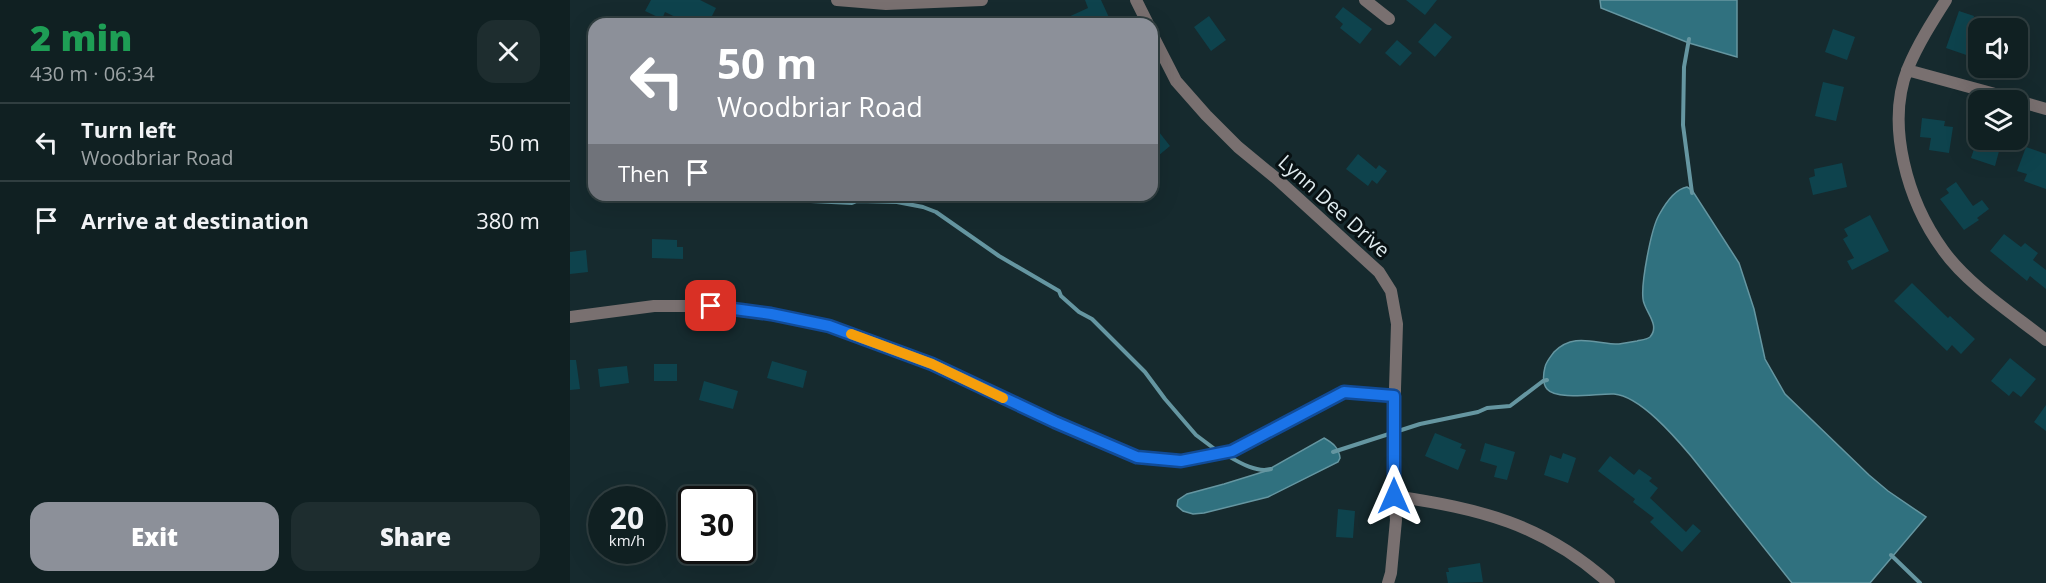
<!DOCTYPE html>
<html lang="en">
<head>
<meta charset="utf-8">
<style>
	:root { --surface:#102022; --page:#1e2d2f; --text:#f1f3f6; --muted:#9ca3a5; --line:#303e40; --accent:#8c9099 }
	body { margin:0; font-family:"Open Sans",sans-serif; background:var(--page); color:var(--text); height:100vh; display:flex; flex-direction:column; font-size:22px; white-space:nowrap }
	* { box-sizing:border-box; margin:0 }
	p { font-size:20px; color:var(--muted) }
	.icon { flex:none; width:33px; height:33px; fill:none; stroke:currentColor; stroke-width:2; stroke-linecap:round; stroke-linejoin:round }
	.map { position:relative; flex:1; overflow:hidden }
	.drawer { display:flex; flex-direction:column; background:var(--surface); width:570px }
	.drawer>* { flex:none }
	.hud { position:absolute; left:18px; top:18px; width:570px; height:183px; border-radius:18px; box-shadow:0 6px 24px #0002,0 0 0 2px var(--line); background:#8c9099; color:#fff; overflow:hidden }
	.fabs { position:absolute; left:1398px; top:18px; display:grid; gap:12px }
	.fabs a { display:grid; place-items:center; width:60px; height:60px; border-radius:12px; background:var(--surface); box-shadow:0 6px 24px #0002,0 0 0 2px var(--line); font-size:30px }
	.speed { position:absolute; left:18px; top:486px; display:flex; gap:12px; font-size:30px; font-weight:700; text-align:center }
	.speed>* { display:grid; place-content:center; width:78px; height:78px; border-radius:50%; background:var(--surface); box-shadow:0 6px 24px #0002,0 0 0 2px var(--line); line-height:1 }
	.speed small { font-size:15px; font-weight:400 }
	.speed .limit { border:3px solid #111; border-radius:9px; background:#fff; color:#111 }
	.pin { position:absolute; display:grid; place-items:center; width:51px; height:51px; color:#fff; margin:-26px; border-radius:12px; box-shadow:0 3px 9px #0006 }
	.me { position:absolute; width:66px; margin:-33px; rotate:0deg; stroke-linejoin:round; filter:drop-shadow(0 0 4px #0008) }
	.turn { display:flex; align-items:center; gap:21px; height:126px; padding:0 30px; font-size:27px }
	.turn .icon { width:78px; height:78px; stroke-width:2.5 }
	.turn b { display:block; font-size:42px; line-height:51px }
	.then { display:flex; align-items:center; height:57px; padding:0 30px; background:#0003; gap:12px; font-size:22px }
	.round { display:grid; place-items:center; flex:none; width:63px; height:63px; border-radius:18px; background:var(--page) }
	.summary { display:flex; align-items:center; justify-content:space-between; height:102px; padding:0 30px }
	h1 { font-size:36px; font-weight:800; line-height:45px; color:#1e9e55 }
	.cta { display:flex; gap:12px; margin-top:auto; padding:12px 30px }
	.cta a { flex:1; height:69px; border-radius:18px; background:var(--accent); color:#fff; font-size:24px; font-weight:800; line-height:69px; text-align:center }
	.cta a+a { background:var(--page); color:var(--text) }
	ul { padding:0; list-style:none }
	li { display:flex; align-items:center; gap:18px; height:78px; padding:0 30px; border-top:2px solid var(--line) }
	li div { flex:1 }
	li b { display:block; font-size:22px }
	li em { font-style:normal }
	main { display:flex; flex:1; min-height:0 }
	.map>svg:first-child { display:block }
	.water { fill:#30717f; stroke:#6596a1; stroke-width:1.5 }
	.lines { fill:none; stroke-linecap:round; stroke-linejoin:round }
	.stream { stroke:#6596a1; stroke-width:4 }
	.building { fill:#0e434d }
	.minor { stroke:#797070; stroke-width:12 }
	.route-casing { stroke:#114b97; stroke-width:15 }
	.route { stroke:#1a73e8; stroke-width:10 }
	.slow { stroke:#f59e0b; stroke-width:10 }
	.labels { text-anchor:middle; stroke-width:6; stroke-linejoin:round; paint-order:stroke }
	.street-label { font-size:20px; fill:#e0ecef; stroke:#081113 }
</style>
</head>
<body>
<main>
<section class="drawer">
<div class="summary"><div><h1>2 min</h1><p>430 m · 06:34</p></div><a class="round"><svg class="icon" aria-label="close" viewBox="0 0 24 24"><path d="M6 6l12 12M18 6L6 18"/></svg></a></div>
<ul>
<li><svg class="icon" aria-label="left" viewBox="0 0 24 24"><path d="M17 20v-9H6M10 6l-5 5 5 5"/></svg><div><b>Turn left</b><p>Woodbriar Road</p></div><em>50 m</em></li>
<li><svg class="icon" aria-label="arrive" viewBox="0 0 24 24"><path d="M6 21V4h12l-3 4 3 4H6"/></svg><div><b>Arrive at destination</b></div><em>380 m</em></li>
</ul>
<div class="cta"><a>Exit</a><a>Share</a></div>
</section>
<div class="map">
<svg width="1476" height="583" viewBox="0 0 1476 583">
	<rect width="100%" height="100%" fill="#162a2e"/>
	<path class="water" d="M1030,0H1167V57L1119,43L1031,8Z
		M1117,187L1122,190L1169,263L1184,309L1195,359L1215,394L1299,475L1318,491L1356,517L1300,583H1222L1121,456C1105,437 1070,396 1044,394C1029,393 987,401 977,389C972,383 973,375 975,367C976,362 981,356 984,352C1004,332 1025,344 1049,344C1055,343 1061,342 1067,341C1071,340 1076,340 1080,337C1091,325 1074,311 1073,299C1071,283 1081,229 1089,215C1095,204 1105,189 1117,187Z
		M754,438C763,443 769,448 770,458L768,462L698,497L634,513L623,514L613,511L607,506L608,500L617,494L654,484L696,471Z"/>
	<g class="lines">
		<path class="stream" d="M1119,39L1114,67L1113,125L1122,193
			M212,195L241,201L282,203L287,201L327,202L353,207L366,212L429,256L489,291L491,296L509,312L522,319L575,372L595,399L626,435L646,450
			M763,452L850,424L908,412L917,408L940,406L973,381L977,380
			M658,456C670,463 687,473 701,469
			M1321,555L1350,583"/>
	</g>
	<path class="building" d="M81,0H130L146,8L138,24H120L95,12L92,19L75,11Z
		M515,0H531L542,24H483L518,8Z
		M836,0H867L855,15Z
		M773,7L802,29L790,44L770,28L773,24L765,17Z
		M1389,11L1404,16L1401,27L1408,29V59L1376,48Z
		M639,16L656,40L641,51L624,27Z
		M865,23L882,37L865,57L848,42Z
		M1263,29L1285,37L1277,60L1255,52Z
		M827,40L842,53L830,66L815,53Z
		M1253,82L1274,87L1266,121L1245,116Z
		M1352,118L1375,121L1374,126L1383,127L1379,153L1359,150L1361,138L1350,137Z
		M582,123L600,146L582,161Z
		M1407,140H1432L1425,166L1401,158Z
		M1456,147L1476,154V189L1454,181L1457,174L1447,171Z
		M788,154L806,169L809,165L817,171L807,184L802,180L798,186L776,169Z
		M1272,163L1277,187L1243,195L1239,178L1245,176L1244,169Z
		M1386,182L1403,206L1412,200L1419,209L1407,218L1409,220L1394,230L1370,199L1379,193L1376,189Z
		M1300,215L1319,251L1282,270L1277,261L1284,258L1273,239L1278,236L1274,229Z
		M1434,234L1451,247L1455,243L1468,253L1463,260L1476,270V289L1460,276L1457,281L1420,251Z
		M82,239L107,240V247H113V259L82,258Z
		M16,250L18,272L0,274V252Z
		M1342,283L1378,318L1380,316L1405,339L1391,354L1382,345L1377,351L1324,301Z
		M1440,358L1466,379L1451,397L1443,391L1439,396L1421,381Z
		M0,360H6L10,389L0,390Z
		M202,361L237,371L233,388L197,378Z
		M84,364H107V381H84Z
		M57,366L59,383L30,387L28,369Z
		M134,381L168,391L163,409L129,400Z
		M1476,405V431L1464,422Z
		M865,433L892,444L890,448L896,450L888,470L855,456Z
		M915,443L945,452L937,480L924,477L927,466L910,461Z
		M993,453L1006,458L998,483L974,475L980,455L991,459Z
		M1040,456L1064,475L1069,469L1082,478L1079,481L1088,488L1080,498L1116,532L1123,524L1131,531L1112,552L1080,522L1084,518L1063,502L1065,499L1028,471Z
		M768,509L785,511L783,538L766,537Z
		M910,563L913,582L878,583L876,572H879L878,568Z"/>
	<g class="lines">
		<path class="minor" d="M267,0L316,4L412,0
			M566,0L578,24
			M795,0L819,19
			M1376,0C1362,22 1348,44 1338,68C1315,125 1338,202 1373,250C1397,284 1443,314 1476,340
			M582,34L606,81L636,115L668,147L707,179L809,272L821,291L827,324L824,421V496L826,520L821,573L818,583
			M1337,70L1447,100
			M1448,101L1476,109
			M0,317L84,306H141L201,314L259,326L362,364L527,441L567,457L611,461L662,451L774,392L824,396
			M824,496C910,509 972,523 1039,583"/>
	</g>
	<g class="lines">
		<g class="route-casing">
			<path id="route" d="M141,306L201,314L259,326L362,364L485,422L567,457L611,461L662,451L774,392L824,396V496"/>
		</g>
		<use href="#route" class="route"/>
		<path class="slow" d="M281,334L362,364L433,398"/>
	</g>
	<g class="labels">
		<g class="street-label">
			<text transform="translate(764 206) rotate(42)" y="7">Lynn Dee Drive</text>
		</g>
	</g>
</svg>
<div class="fabs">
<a><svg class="icon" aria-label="sound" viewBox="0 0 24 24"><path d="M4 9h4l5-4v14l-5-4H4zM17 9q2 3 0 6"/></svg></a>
<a><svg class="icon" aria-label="layers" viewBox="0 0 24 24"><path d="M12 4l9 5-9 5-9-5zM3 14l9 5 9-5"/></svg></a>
</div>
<div class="speed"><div>20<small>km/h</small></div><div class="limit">30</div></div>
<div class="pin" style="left:141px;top:306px;background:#d93025"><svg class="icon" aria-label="arrive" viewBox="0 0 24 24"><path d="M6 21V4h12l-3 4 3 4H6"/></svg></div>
<svg class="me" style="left:824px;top:496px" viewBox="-20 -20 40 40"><path d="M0-17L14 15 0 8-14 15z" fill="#1a73e8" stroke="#fff" stroke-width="4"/></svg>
<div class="hud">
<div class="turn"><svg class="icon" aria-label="left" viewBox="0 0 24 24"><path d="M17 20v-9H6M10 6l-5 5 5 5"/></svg><div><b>50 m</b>Woodbriar Road</div></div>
<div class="then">Then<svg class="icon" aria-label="arrive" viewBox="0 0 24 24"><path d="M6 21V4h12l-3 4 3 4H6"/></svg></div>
</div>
</div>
</main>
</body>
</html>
